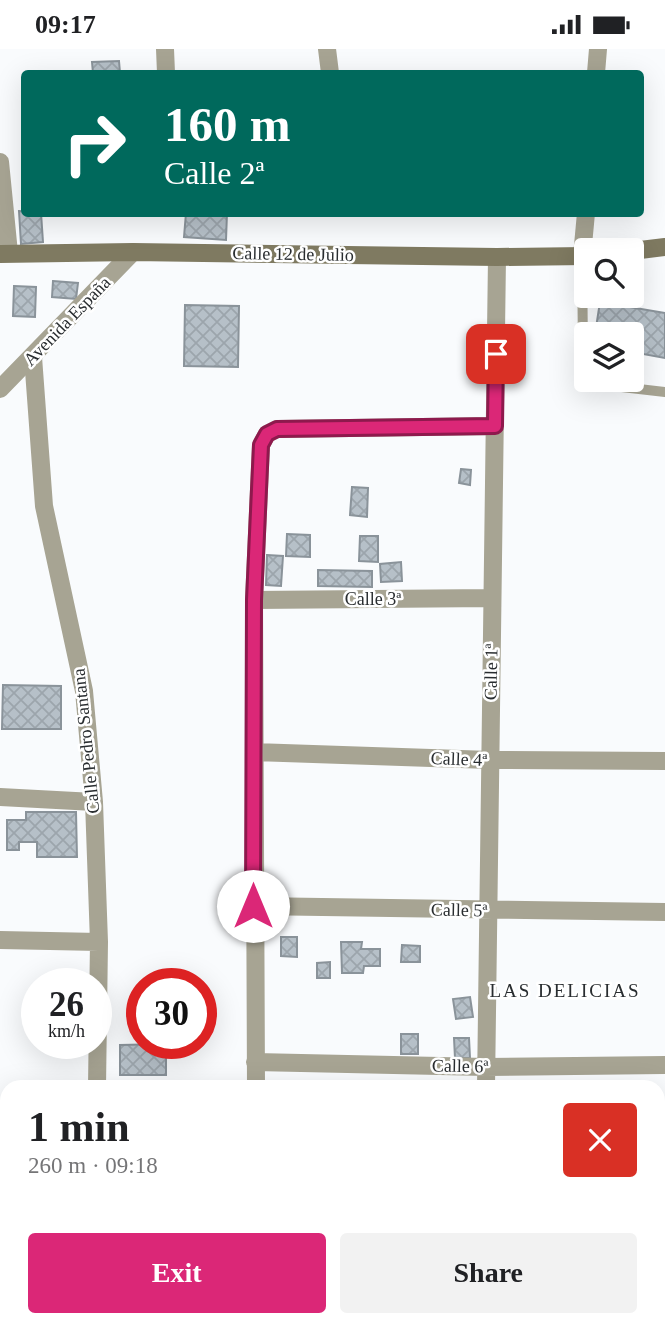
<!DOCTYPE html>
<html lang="en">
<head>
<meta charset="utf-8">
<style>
	:root { --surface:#fff; --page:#f2f2f2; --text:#202124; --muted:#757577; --accent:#db2777 }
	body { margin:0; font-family:"Times New Roman",serif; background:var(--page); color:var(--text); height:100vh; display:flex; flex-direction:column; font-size:26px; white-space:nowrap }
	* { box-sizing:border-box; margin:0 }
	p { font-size:23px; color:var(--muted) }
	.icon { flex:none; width:38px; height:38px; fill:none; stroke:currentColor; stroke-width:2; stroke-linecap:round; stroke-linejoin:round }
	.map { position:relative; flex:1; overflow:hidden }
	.drawer { position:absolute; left:0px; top:1031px; width:665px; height:247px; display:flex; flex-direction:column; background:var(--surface); border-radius:21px 21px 0 0; box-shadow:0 7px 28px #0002 }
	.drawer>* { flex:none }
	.top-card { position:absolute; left:21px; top:21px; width:623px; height:147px; border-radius:7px; box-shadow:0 7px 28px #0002; background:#00695c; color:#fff; overflow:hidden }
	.buttons { position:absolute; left:574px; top:189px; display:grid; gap:14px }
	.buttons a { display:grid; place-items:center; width:70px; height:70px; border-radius:7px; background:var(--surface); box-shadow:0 7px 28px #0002; font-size:35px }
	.speed { position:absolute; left:21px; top:919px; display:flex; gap:14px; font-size:35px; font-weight:700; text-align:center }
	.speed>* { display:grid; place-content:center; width:91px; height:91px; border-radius:50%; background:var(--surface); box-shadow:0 7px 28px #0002; line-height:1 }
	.speed small { font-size:18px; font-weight:400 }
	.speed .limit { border:10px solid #d22; background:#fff; color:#111 }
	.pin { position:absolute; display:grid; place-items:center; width:60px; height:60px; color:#fff; margin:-30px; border-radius:14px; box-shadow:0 4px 10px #0006 }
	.me { position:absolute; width:77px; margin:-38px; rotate:0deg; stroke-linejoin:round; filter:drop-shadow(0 0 5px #0008) }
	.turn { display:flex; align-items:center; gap:24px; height:147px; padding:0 28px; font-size:32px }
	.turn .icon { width:91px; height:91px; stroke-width:2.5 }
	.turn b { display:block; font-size:49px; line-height:60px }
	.round { display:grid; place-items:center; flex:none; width:74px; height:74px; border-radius:7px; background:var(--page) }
	.summary { display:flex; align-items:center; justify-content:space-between; height:119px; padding:0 28px }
	h1 { font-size:42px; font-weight:600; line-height:52px }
	.primary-button { display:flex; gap:14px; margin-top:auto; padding:14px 28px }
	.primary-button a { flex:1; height:80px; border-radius:7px; background:var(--accent); color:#fff; font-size:28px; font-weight:600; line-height:80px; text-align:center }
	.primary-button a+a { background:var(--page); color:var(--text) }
	.status { display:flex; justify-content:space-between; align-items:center; height:49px; padding:0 35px; background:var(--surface); direction:ltr }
	.status svg { height:19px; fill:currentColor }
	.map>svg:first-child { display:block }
	.building { fill:url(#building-cross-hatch); stroke:#8a939a; stroke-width:2 }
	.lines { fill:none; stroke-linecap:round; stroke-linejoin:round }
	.service { stroke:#a7a493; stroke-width:10 }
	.minor { stroke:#a7a493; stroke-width:18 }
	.tertiary { stroke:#a7a493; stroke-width:18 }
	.secondary { stroke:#7f7a61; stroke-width:18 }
	.route-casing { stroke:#8e194d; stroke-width:18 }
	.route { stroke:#db2777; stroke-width:12 }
	.labels { text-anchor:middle; stroke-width:5; stroke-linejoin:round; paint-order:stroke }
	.street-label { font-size:18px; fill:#292d30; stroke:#fff }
	.neighbourhood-label { font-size:19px; letter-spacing:2px; fill:#292d30; stroke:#fff }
</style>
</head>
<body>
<div class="status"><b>09:17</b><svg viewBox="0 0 49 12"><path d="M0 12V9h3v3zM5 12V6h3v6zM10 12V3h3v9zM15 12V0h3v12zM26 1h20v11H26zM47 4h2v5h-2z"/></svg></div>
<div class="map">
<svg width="665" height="1277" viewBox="0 0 665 1277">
	<defs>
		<pattern id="building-cross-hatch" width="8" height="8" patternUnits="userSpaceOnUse" patternTransform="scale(1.75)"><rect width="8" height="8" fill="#b6c0c8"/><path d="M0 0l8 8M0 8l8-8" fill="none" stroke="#9ca5ac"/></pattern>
	</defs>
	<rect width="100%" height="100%" fill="#f9fbfd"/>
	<path class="building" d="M119,12L120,24H93L92,13Z
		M19,162L41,164L43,193L21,195Z
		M186,164H227L226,191L184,188Z
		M53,232L78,234L76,250L52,248Z
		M14,237L36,238L35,268L13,267Z
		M600,253L665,264V309L632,303V285H595Z
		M185,256L239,257L238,318L184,317Z
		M461,420L471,421L470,436L459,434Z
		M352,438L368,439L367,468L350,466Z
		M287,485L310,486V508L286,507Z
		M360,487H378V513L359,512Z
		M267,506L283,507L281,537L266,536Z
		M401,513L402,532L381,533L380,515Z
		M318,521L372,522V538L318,537Z
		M3,636L61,637V680H2Z
		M26,763H76L77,808H37V793H19V801H7V771H26Z
		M281,888H297V908L281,907Z
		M341,893H362L361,900H380V917H364L363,924H342Z
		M402,896L420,897V913H401Z
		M330,913V929H317V914Z
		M470,948L473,968L456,970L453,950Z
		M401,985H418V1005H401Z
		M454,989H469L470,1009H455Z
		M166,995V1026H120V996Z
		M200,1270H247V1277H200Z"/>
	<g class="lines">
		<path class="service" d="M582,207L583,302L586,316
			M598,331L613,337L665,343"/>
		<path class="minor" d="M165,0L166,24
			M327,0L330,24
			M596,24L598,0
			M0,113L9,204
			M582,207L586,164
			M33,308L44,457L84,642L94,753L99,893L97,1038
			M254,551L492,549
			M254,703L490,711L665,712
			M0,748L94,753
			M253,857L665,863
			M0,891L99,893
			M255,1013L486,1018L665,1016
			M256,1038L254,551L261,396L267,385L277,380L495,377
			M486,1038L497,208
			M0,1073H7
			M658,1175H665
			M100,1270V1277
			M256,1277V1270
			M483,1277V1270"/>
		<path class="tertiary" d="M0,340L133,203"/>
		<path class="secondary" d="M632,202L665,198
			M0,205L133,203L497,208L586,207"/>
	</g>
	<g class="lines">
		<g class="route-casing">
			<path id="route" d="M253,857L254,551L261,396L267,385L277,380L495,377L496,305"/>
		</g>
		<use href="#route" class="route"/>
	</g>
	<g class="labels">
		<g class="street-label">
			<text transform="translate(293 205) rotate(1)" y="6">Calle 12 de Julio</text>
			<text transform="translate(67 272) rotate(-46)" y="6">Avenida España</text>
			<text x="373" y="556">Calle 3ª</text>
			<text transform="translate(491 623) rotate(-89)" y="6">Calle 1ª</text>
			<text transform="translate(86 692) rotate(-96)" y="6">Calle Pedro Santana</text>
			<text transform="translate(459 710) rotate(2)" y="6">Calle 4ª</text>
			<text transform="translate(459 861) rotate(1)" y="6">Calle 5ª</text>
			<text transform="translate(460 1017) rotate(1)" y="6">Calle 6ª</text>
		</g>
		<g class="neighbourhood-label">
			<text x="565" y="948">LAS DELICIAS</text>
		</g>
	</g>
</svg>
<div class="buttons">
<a><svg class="icon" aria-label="search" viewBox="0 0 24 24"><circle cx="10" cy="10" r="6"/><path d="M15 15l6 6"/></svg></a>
<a><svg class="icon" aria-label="layers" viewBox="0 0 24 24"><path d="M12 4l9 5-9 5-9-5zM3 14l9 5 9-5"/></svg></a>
</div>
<div class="speed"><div>26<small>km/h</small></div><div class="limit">30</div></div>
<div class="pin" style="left:496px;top:305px;background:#d93025"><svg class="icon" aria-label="arrive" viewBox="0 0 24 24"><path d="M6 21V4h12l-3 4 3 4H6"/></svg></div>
<svg class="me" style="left:253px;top:857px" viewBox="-20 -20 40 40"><circle r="19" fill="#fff"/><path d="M0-13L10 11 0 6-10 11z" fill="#db2777"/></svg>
<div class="top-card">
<div class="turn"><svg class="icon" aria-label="right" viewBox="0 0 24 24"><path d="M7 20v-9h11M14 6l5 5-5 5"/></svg><div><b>160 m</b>Calle 2ª</div></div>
</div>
<section class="drawer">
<div class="summary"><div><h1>1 min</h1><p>260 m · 09:18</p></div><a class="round" style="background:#d93025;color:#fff"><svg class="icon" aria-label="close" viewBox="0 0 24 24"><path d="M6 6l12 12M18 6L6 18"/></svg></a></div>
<div class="primary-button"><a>Exit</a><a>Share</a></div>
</section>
</div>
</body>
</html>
